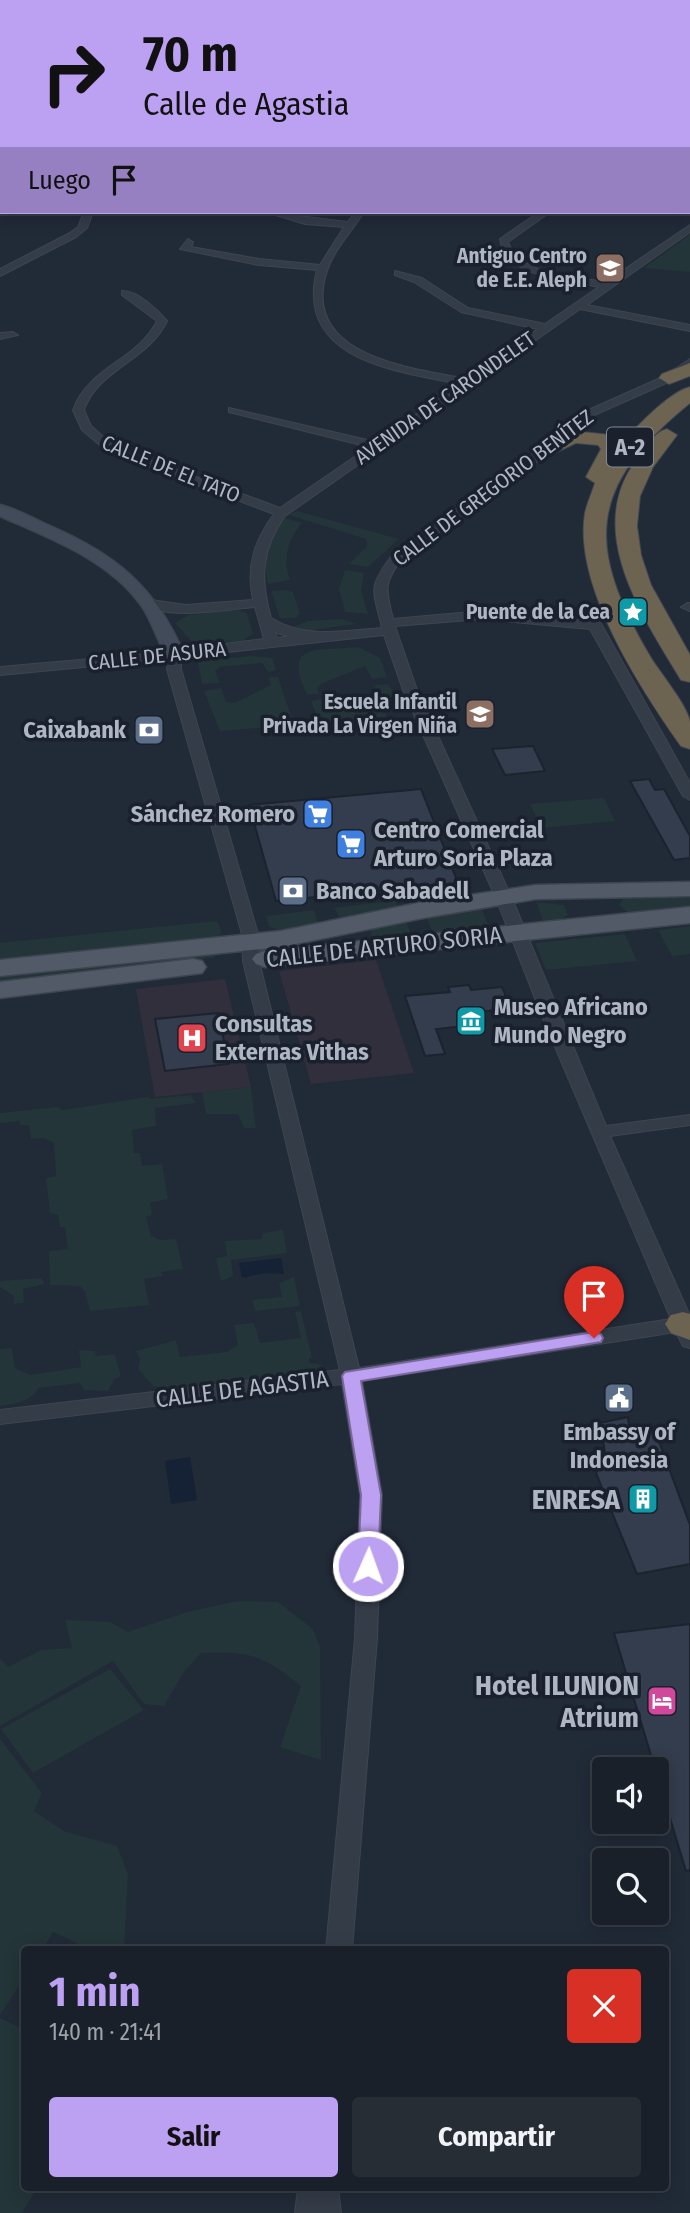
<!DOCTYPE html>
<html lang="es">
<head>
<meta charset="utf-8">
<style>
	:root { --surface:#192029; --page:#262d35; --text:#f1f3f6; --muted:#9fa3a8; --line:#373e46; --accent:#bca0f2 }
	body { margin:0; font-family:"Fira Sans Condensed",sans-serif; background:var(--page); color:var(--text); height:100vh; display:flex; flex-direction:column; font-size:26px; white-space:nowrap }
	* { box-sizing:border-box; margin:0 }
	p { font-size:23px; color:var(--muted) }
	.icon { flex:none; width:38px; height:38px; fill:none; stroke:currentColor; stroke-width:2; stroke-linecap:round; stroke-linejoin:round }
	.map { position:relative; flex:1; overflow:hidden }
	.panel { position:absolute; left:21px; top:1946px; width:648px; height:245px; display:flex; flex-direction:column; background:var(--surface); border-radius:7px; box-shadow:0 4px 18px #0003,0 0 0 2px var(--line) }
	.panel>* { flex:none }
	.banner { position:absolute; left:0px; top:0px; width:691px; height:214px; box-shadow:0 4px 18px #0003,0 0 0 2px var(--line); background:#bca0f2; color:#111; overflow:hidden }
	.tools { position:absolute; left:592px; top:1757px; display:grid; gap:14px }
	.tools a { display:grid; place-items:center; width:77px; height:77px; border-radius:7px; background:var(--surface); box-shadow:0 4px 18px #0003,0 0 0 2px var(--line); font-size:35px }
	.pin { position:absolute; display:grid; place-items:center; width:60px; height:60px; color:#fff; margin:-72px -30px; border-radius:50% 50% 50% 0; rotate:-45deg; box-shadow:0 0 7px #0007 }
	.pin .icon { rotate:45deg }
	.me { position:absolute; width:77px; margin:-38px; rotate:2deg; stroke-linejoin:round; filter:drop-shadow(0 0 5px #0008) }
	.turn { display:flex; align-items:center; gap:24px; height:147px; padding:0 28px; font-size:32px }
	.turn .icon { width:91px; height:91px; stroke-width:2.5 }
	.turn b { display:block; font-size:49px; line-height:60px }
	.then { display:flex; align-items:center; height:66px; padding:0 28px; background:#0003; gap:14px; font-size:26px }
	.round { display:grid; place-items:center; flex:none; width:74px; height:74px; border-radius:7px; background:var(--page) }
	.overview { display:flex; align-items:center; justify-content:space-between; height:119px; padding:0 28px }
	h1 { font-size:42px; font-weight:700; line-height:52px; color:var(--accent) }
	.primary-button { display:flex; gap:14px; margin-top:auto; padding:14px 28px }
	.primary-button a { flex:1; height:80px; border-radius:7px; background:var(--accent); color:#111; font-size:28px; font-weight:700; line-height:80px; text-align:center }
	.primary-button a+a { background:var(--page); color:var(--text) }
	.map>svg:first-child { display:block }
	.medical { fill:#312f3c }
	.green { fill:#233538 }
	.water { fill:#152134 }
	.building { fill:#333d4e; stroke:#1c232e; stroke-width:2 }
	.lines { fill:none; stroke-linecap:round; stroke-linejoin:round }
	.street-casing { stroke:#3e4551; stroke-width:2 }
	.secondary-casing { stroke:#3e4551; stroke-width:3 }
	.primary-casing { stroke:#3e4551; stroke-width:3 }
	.highway-casing { stroke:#3f4652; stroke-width:2 }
	.street { fill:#343c48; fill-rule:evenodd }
	.secondary { fill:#424b5a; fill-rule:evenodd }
	.primary { fill:#525a68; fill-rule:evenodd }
	.highway { fill:#6d6351; fill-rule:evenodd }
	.route { fill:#bca0f2; stroke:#7a689d; stroke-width:2 }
	.labels { text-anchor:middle; stroke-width:7; stroke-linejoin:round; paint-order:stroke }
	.far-poi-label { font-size:21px; font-weight:bold; fill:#aeb6c4; stroke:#1a212c; text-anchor:end }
	.far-street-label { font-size:21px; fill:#aeb6c4; stroke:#1a212c }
	.shield { fill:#1a212c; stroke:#828996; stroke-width:2 }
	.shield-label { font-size:23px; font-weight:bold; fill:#aeb6c4 }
	.poi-label { font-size:24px; font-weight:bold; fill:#aeb6c4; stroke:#1a212c; text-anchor:start }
	.street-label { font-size:24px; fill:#aeb6c4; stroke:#1a212c }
	.near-poi-label { font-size:28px; font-weight:bold; fill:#aeb6c4; stroke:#1a212c; text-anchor:end }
</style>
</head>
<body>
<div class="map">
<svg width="690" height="2213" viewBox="0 0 690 2213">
	<rect width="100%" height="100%" fill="#212a37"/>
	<path class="medical" d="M376,960L414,1073L311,1084L279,971Z
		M225,979L251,1087L155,1097L136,989Z"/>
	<path class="green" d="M690,234V272L644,268L685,238Z
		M297,511L399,539L368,567L349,564L367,546L366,539L289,515Z
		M285,518L302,523C288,540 282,559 290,580L268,584C262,558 269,539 285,518Z
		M345,570L364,573L361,591L368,614L345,612L339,589Z
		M286,590L293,592L300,614L295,618H280L271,591Z
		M237,610L247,613L253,634L242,641L194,644L175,623L188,615Z
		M342,619L356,624L306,631L293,627L308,621Z
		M358,647L380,658L387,677L372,679L365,666L321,684L317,688L319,694H307C281,642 318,651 358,647Z
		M251,656L272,658L276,670L268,672L262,663L219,667L215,671L220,683L202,684L198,661Z
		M269,677H278L294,725L220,731L204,691L221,688L226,702L235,703L271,685Z
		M388,684L395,695L383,703L386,717L320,723L311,701L322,699L327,705L378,701L381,698L374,685Z
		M604,798L615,821L541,828L530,804Z
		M624,898H690V909L629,914L619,905Z
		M396,900L397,906L341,919L334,908Z
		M536,902L564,905L568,915L556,923L544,924Z
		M481,907L490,929L434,935L426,916Z
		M314,910L318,924L282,931L269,927L266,916Z
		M217,921L222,933L217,937L0,959V943Z
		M406,921L412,937L373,940L370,929Z
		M690,926V954L672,956L658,930Z
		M625,934L637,961L546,970L535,943Z
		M213,953L216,956L213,958L0,984V975Z
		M251,1087L256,1128H244L238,1114H206L202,1092Z
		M191,1095L196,1103L155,1108L156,1126L132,1130L134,1153H140L142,1166L162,1164L168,1199L150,1203L152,1215L146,1217L151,1236L161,1240L176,1239L183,1269L161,1272L163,1276L144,1279L149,1305L90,1311L85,1292L80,1286L50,1285L49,1251L68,1249L65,1227H60L58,1215L50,1213L46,1178L56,1176L54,1143L43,1138L31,1139L29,1125H21L19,1121L0,1123V1113L57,1107L63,1110L148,1097L150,1099Z
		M283,1230L287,1253L231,1260L233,1276L221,1281L216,1258L227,1256L225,1241L262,1239L263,1233Z
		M294,1277L300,1306L255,1311L252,1300L282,1297L279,1283Z
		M41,1278L45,1284L23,1289L24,1303L14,1304V1296L0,1287V1281Z
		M301,1311L312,1358H309V1363L320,1364L323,1374L196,1389L154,1387L138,1369L140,1359L136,1351L176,1340L180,1357L227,1352L238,1345L234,1325L254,1323L260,1343L301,1338L295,1312Z
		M12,1348L15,1368L31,1375L81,1367L79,1350L95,1351L96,1356L115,1354L121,1376L114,1379L108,1391L84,1390L80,1383L39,1388C29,1402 17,1404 0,1406V1349Z
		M238,1601L278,1602L313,1629L320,1647L321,1760L280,1747L301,1686C263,1655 248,1651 201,1653L183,1673L164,1706L144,1704L113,1661L0,1726V1659L8,1667L41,1650L72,1648L65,1620L110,1622L128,1632L187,1612Z
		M110,1669L144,1710L33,1773L1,1729Z
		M0,1739L42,1793L34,1811L64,1831L117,1846L128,1874L124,1949H89L53,1932L43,1949L24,1950V1978L0,2015Z
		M0,2018L24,2029V2188H37L22,2213H0Z"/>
	<path class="water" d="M281,1258L284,1274L264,1273L242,1278L239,1263Z
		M190,1457L197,1500L171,1504L165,1461Z"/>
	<path class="building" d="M533,746L545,771L505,775L492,749Z
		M649,779L655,790L664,789L690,836V858L674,860L630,781Z
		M421,789L458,883L276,901L249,805Z
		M469,985L471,990L502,987L511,1008L479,1012L483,1024L436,1029L445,1054L425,1056L405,996L450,992L448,987Z
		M218,1013L229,1064L165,1071L155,1019Z
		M628,1417L630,1434L654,1428L690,1525V1564L637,1574L596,1473L605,1452L600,1423Z
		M690,1624V1870L686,1871L614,1633Z"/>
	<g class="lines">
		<g class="street-casing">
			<path id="street" d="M79,0H89L91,2H81Z
				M102,0L115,2H99Z
				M285,0H296L283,2Z
				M448,0H457L446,2Z
				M595,0H618L621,2H597Z
				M0,41H2L0,46Z
				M0,130H2V136H0Z
				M84,212H93L87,228L76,237L0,276V269L70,233L78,227Z
				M266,212L348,222L355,212H364C353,230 334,249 327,271C299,356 410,368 467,379L538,329L461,312L414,282L395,275V271L422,278L468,308L545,324L599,287L526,271L504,255L500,239L539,212H550L508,242C520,276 576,277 606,282L690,225V232L587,305L690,325V331L580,309L285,516C261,549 260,579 271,618C305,639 343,631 382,628C373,589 367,588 393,554L538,451L584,412L665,376L690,359V367L673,380L592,416L546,455L401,560C383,584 386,590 393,619L482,611L600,622L690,783V800L683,796L590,629L482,619L395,626L417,690L511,896L606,1126L690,1115V1125L610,1136L690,1316V1348L683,1346L676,1332L362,1381L382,1495L377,1638L352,1950H326L355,1638L360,1495L342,1384L0,1424V1410L340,1370L243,961L242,934L167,669L168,659L0,675V667L136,655L264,639L255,607C228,609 165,621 145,604L151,600L186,605L253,600C246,567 254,541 274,514L107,451L82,430L73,410C89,366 137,361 157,321L122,295V291C137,290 158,310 167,321C148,361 98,369 84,410L91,426L115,447L280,508L369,447L229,412V408L376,442L460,384C396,371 294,360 317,270L259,265L180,249L188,239L193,242L191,247L259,259L320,265L344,227L305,224ZM275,632L276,633L290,636L277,638ZM384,635L403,690L495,896L544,1021L671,1319L359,1368L259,961L258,934L181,669V657Z
				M0,333L13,332L18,335L0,339Z
				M687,603H690V611L681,607Z
				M298,2188H338L341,2213H295Z"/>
		</g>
		<g class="secondary-casing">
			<path id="secondary" d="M0,505C17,509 34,519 50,526C117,555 155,587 184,654L182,658H168C157,641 153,622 141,605C108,559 49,538 0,516Z"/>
		</g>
		<g class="primary-casing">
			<path id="primary" d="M690,882V896L536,899L423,918L281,947L0,976V960L281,931L423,902L536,885Z
				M690,907V923L265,967L256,964L252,959L256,954L265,951Z
				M193,959L202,961L206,967L202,973L0,998V982Z"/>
		</g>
		<g class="highway-casing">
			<path id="highway" d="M690,363V376L669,384L659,378L662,374Z
				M690,387V403C588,486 584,545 651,658C661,674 687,705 690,722C690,730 690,740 690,749L681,746C641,689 573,586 585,513C587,503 592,493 595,483L586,477L601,449L598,445L576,443L542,459L532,453L573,431L611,435L620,446C634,429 669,392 690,387Z
				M667,429L677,435L653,467L640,496L637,526L641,555L651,585L690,655V682L681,680L678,675C641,613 583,528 638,458C646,448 654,432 667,429Z
				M683,1312L690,1314V1340L671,1333L665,1324L671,1315Z"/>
		</g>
		<use href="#street" class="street"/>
		<use href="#secondary" class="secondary"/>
		<use href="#primary" class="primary"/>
		<use href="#highway" class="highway"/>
	</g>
	<path class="route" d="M594,1332L601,1334L603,1338L601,1342L361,1381L381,1495L378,1566L375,1572H361L358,1566L361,1495L342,1376L345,1372Z"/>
	<defs>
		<g id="school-square" transform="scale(1.575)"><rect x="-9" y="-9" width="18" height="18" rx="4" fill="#8d6e63" stroke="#1a212c"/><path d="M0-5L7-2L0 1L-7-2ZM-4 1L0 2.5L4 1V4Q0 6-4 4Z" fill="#fff"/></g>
		<g id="sight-square" transform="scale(1.575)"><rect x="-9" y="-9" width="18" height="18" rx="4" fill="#0f9aa8" stroke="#1a212c"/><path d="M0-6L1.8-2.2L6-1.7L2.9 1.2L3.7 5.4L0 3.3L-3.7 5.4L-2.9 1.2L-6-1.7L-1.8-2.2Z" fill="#fff"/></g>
		<g id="bank-square" transform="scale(1.575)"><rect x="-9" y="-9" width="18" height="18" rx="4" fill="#5c6f8a" stroke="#1a212c"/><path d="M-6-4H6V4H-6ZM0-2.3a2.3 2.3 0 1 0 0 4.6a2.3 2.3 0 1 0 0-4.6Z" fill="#fff"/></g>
		<g id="supermarket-square" transform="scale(1.575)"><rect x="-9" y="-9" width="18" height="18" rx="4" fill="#3f7fe0" stroke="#1a212c"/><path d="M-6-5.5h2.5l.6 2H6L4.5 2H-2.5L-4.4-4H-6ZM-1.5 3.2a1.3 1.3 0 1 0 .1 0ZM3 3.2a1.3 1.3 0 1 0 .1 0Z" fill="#fff"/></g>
		<g id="museum-square" transform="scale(1.575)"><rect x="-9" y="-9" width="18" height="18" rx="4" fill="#0f9aa8" stroke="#1a212c"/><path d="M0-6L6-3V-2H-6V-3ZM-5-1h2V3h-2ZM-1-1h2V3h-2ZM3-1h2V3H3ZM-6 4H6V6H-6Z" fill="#fff"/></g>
		<g id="hospital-square" transform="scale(1.575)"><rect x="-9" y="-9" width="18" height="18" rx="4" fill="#e0444e" stroke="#1a212c"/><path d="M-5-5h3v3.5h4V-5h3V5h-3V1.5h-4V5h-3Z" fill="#fff"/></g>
		<g id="civic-square" transform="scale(1.575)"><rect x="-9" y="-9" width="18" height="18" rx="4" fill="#5c6f8a" stroke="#1a212c"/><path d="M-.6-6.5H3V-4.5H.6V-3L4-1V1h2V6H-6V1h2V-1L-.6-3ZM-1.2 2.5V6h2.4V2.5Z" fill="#fff"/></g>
		<g id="building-square" transform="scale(1.575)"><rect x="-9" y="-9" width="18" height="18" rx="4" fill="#0f9aa8" stroke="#1a212c"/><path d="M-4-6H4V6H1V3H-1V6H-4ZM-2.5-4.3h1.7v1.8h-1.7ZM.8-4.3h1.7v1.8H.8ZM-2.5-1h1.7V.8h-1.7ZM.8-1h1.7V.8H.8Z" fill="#fff"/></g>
		<g id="hotel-square" transform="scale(1.575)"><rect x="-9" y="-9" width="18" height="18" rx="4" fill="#d1479c" stroke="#1a212c"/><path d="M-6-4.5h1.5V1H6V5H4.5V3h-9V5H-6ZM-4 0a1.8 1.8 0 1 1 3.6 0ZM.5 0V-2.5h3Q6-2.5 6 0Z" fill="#fff"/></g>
	</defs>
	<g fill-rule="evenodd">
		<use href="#school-square" x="610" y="268"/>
		<use href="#sight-square" x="633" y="612"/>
		<use href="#school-square" x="480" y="714"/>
		<use href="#bank-square" x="149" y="730"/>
		<use href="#supermarket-square" x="318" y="814"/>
		<use href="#supermarket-square" x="351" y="844"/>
		<use href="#bank-square" x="293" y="891"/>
		<use href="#museum-square" x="471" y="1021"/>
		<use href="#hospital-square" x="192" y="1038"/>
		<use href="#civic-square" x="619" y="1398"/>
		<use href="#building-square" x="643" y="1499"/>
		<use href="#hotel-square" x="662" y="1701"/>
	</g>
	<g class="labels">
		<g class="far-poi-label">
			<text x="587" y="263">Antiguo Centro<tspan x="587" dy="24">de E.E. Aleph</tspan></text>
			<text x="610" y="619">Puente de la Cea</text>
			<text x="457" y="709">Escuela Infantil<tspan x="457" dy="24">Privada La Virgen Niña</tspan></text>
		</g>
		<g class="far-street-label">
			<text transform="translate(445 398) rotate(-35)" y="7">AVENIDA DE CARONDELET</text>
			<text transform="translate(171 469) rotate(22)" y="7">CALLE DE EL TATO</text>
			<text transform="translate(493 488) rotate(-37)" y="7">CALLE DE GREGORIO BENÍTEZ</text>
			<text transform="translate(157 656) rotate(-6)" y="7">CALLE DE ASURA</text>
		</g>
		<rect class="shield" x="607" y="427.5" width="46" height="39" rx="5"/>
		<g class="shield-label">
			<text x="630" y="455">A-2</text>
		</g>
		<g class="poi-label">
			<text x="126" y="738" text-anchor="end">Caixabank</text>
			<text x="295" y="822" text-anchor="end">Sánchez Romero</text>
			<text x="374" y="838">Centro Comercial<tspan x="374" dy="28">Arturo Soria Plaza</tspan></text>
			<text x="316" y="899">Banco Sabadell</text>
			<text x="494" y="1015">Museo Africano<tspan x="494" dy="28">Mundo Negro</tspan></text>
			<text x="215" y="1032">Consultas<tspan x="215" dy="28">Externas Vithas</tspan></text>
			<text x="619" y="1440" text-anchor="middle">Embassy of<tspan x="619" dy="28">Indonesia</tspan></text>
		</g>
		<g class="street-label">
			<text transform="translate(384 947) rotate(-6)" y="8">CALLE DE ARTURO SORIA</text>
			<text transform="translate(242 1389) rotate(-7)" y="8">CALLE DE AGASTIA</text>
		</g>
		<g class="near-poi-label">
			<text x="620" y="1509">ENRESA</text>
			<text x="639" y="1695">Hotel ILUNION<tspan x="639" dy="32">Atrium</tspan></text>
		</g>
	</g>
</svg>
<div class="tools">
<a><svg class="icon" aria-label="sound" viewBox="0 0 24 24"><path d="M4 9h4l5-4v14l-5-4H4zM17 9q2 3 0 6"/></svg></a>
<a><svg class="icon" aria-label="search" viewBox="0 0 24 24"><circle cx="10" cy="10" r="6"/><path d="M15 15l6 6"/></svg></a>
</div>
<div class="pin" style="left:594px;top:1338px;background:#d93025"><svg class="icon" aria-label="arrive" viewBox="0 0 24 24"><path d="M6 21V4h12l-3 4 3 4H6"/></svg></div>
<svg class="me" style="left:368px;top:1566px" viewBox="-20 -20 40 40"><circle r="17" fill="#bca0f2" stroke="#fff" stroke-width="3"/><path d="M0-11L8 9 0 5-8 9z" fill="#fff"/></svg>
<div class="banner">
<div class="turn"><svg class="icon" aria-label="right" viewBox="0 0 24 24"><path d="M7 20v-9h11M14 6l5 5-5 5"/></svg><div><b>70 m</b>Calle de Agastia</div></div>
<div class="then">Luego<svg class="icon" aria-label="arrive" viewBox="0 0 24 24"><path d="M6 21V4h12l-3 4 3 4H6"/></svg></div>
</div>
<section class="panel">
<div class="overview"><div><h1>1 min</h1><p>140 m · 21:41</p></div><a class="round" style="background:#d93025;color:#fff"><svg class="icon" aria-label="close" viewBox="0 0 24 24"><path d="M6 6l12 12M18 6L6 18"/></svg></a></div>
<div class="primary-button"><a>Salir</a><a>Compartir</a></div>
</section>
</div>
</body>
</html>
